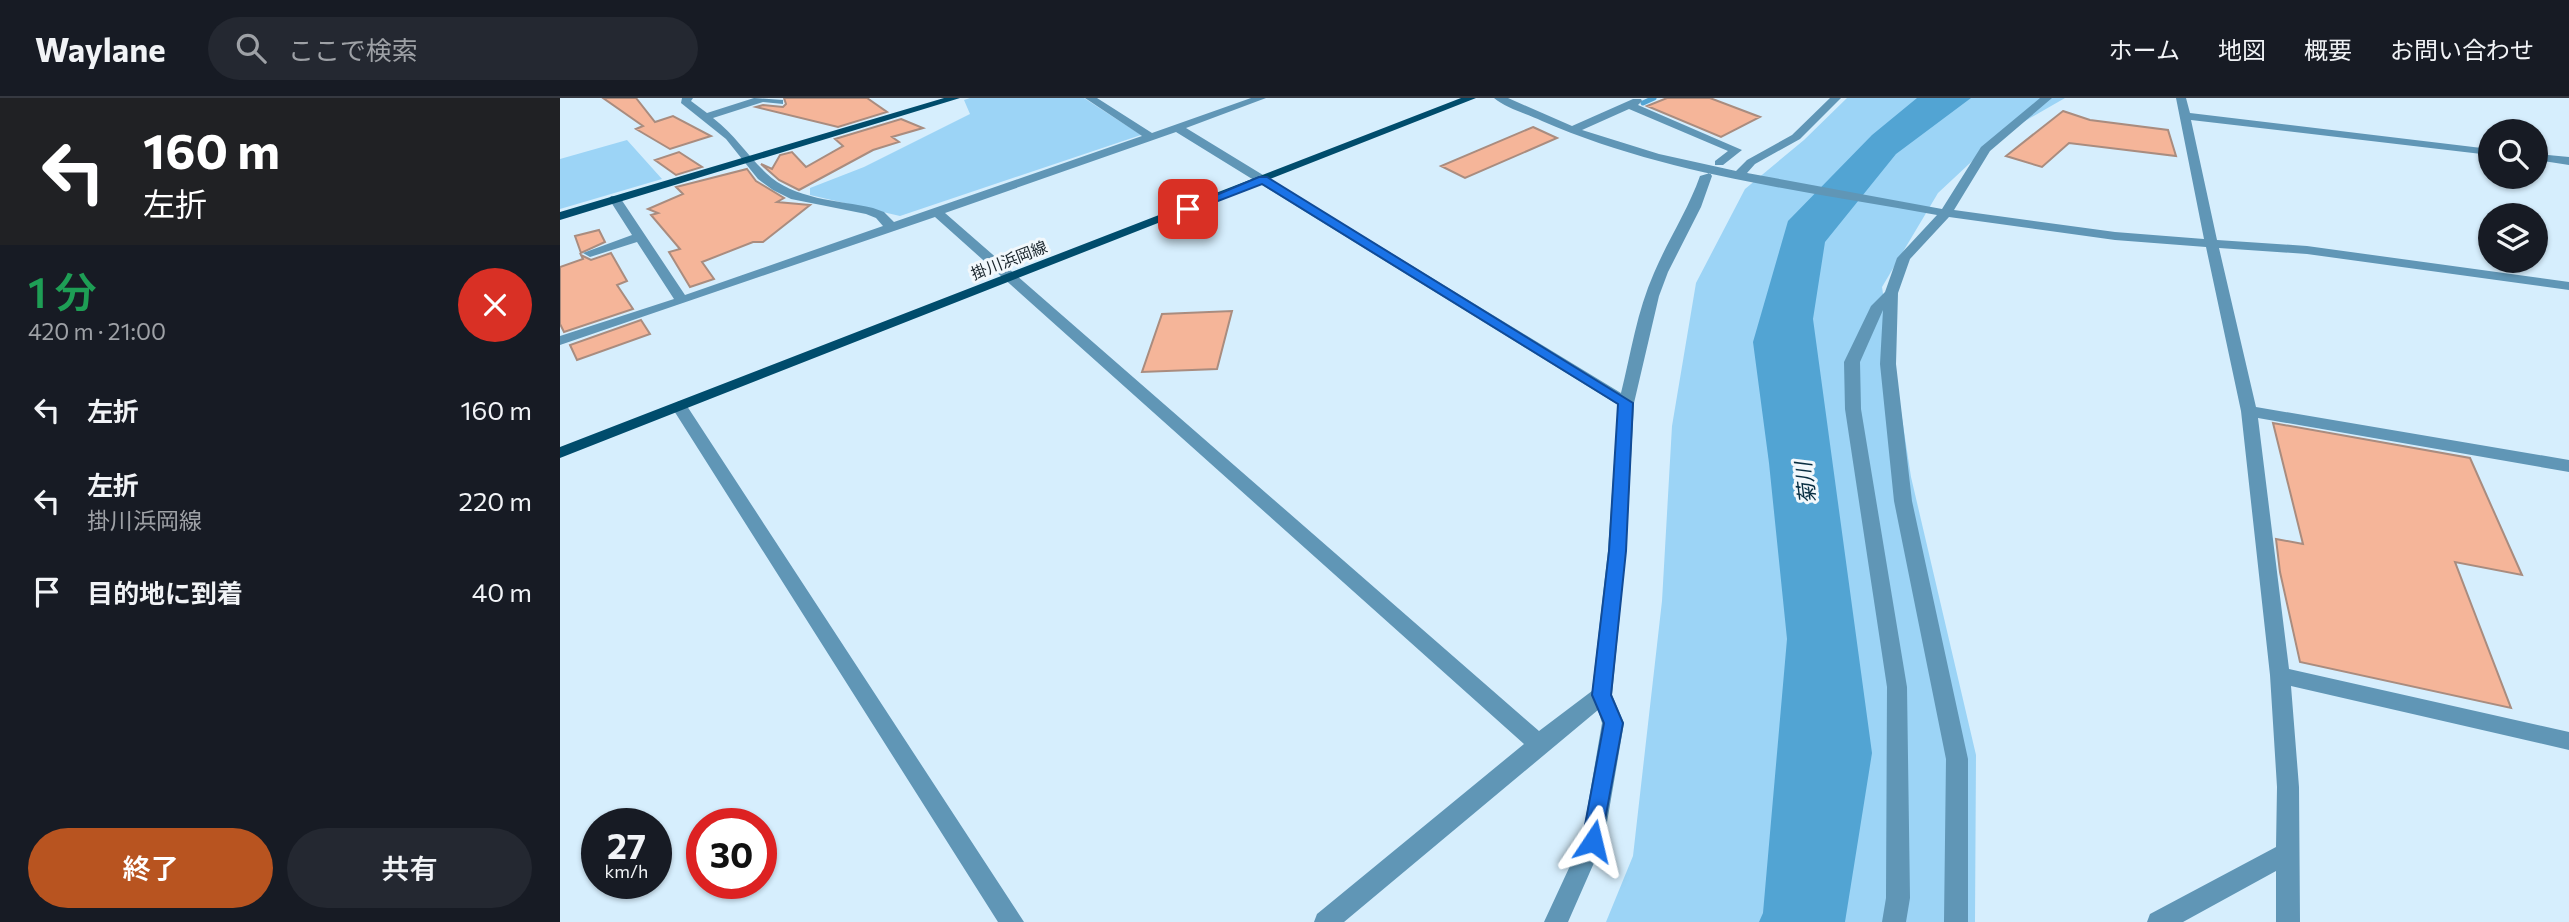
<!DOCTYPE html>
<html lang="ja">
<head>
<meta charset="utf-8">
<style>
	:root { --surface:#171b24; --page:#242831; --text:#f1f3f6; --muted:#9ea1a6; --line:#363941; --accent:#b85420 }
	body { margin:0; font-family:Commissioner,"Noto Sans JP",sans-serif; background:var(--page); color:var(--text); height:100vh; display:flex; flex-direction:column; font-size:26px; white-space:nowrap }
	* { box-sizing:border-box; margin:0 }
	p { font-size:23px; color:var(--muted) }
	.icon { flex:none; width:38px; height:38px; fill:none; stroke:currentColor; stroke-width:2; stroke-linecap:round; stroke-linejoin:round }
	.map { position:relative; flex:1; overflow:hidden }
	.details { display:flex; flex-direction:column; background:var(--surface); width:560px }
	.details>* { flex:none }
	.top-card { background:#202124; color:#fff; overflow:hidden }
	.tools { position:absolute; left:1918px; top:21px; display:grid; gap:14px }
	.tools a { display:grid; place-items:center; width:70px; height:70px; border-radius:50%; background:var(--surface); box-shadow:0 2px 5px #0004; font-size:35px }
	.speed { position:absolute; left:21px; top:710px; display:flex; gap:14px; font-size:35px; font-weight:700; text-align:center }
	.speed>* { display:grid; place-content:center; width:91px; height:91px; border-radius:50%; background:var(--surface); box-shadow:0 2px 5px #0004; line-height:1 }
	.speed small { font-size:18px; font-weight:400 }
	.speed .limit { border:10px solid #d22; background:#fff; color:#111 }
	.pin { position:absolute; display:grid; place-items:center; width:60px; height:60px; color:#fff; margin:-30px; border-radius:14px; box-shadow:0 4px 10px #0006 }
	.me { position:absolute; width:77px; margin:-38px; rotate:10deg; stroke-linejoin:round; filter:drop-shadow(0 0 5px #0008) }
	.turn { display:flex; align-items:center; gap:24px; height:147px; padding:0 28px; font-size:32px }
	.turn .icon { width:91px; height:91px; stroke-width:2.5 }
	.turn b { display:block; font-size:49px; line-height:60px }
	.round { display:grid; place-items:center; flex:none; width:74px; height:74px; border-radius:37px; background:var(--page) }
	.headline { display:flex; align-items:center; justify-content:space-between; height:119px; padding:0 28px }
	h1 { font-size:42px; font-weight:600; line-height:52px; color:#1e9e55 }
	.button { display:flex; gap:14px; margin-top:auto; padding:14px 28px }
	.button a { flex:1; height:80px; border-radius:42px; background:var(--accent); color:#fff; font-size:28px; font-weight:600; line-height:80px; text-align:center }
	.button a+a { background:var(--page); color:var(--text) }
	ul { padding:0; list-style:none }
	li { display:flex; align-items:center; gap:21px; height:91px; padding:0 28px }
	li div { flex:1 }
	li b { display:block; font-size:26px }
	li em { font-style:normal }
	header { display:flex; align-items:center; gap:42px; box-sizing:border-box; height:98px; padding:0 35px; background:var(--surface); border-bottom:2px solid var(--line) }
	header strong { font-size:33px }
	nav { display:flex; gap:38px; margin-inline-start:auto; font-size:24px }
	.search { width:490px; height:63px; background:var(--page); display:flex; align-items:center; gap:18px; box-sizing:border-box; padding:0 24px; border-radius:38px; color:var(--muted); font-size:26px }
	main { display:flex; flex:1; min-height:0 }
	.map>svg:first-child { display:block }
	.green { fill:#9cd4f6 }
	.water { fill:#52a4d3 }
	.lines { fill:none; stroke-linecap:round; stroke-linejoin:round }
	.stream { stroke:#52a4d3; stroke-width:5 }
	.building { fill:#f5b599; stroke:#a98c7f; stroke-width:2 }
	.minor { fill:#6096b6; fill-rule:evenodd }
	.major { fill:#004c6c; fill-rule:evenodd }
	.route { fill:#1a73e8; stroke:#114b97; stroke-width:2 }
	.labels { text-anchor:middle; stroke-width:6; stroke-linejoin:round; paint-order:stroke }
	.far-street-label { font-size:16px; fill:#19242b; stroke:#f2f8fc }
	.water-label { font-size:21px; font-style:italic; fill:#072d41; stroke:#f2f8fc }
</style>
</head>
<body>
<header>
<strong>Waylane</strong>
<div class="search"><svg class="icon" aria-label="search" viewBox="0 0 24 24"><circle cx="10" cy="10" r="6"/><path d="M15 15l6 6"/></svg>ここで検索</div>
<nav><a>ホーム</a><a>地図</a><a>概要</a><a>お問い合わせ</a></nav>
</header>
<main>
<section class="details">
<div class="top-card">
<div class="turn"><svg class="icon" aria-label="left" viewBox="0 0 24 24"><path d="M17 20v-9H6M10 6l-5 5 5 5"/></svg><div><b>160 m</b>左折</div></div>
</div>
<div class="headline"><div><h1>1 分</h1><p>420 m · 21:00</p></div><a class="round" style="background:#d93025;color:#fff"><svg class="icon" aria-label="close" viewBox="0 0 24 24"><path d="M6 6l12 12M18 6L6 18"/></svg></a></div>
<ul>
<li><svg class="icon" aria-label="left" viewBox="0 0 24 24"><path d="M17 20v-9H6M10 6l-5 5 5 5"/></svg><div><b>左折</b></div><em>160 m</em></li>
<li><svg class="icon" aria-label="left" viewBox="0 0 24 24"><path d="M17 20v-9H6M10 6l-5 5 5 5"/></svg><div><b>左折</b><p>掛川浜岡線</p></div><em>220 m</em></li>
<li><svg class="icon" aria-label="arrive" viewBox="0 0 24 24"><path d="M6 21V4h12l-3 4 3 4H6"/></svg><div><b>目的地に到着</b></div><em>40 m</em></li>
</ul>
<div class="button"><a>終了</a><a>共有</a></div>
</section>
<div class="map">
<svg width="2009" height="824" viewBox="0 0 2009 824">
	<rect width="100%" height="100%" fill="#d6eefd"/>
	<path class="green" d="M410,0H524L581,37L340,118L250,97V90L304,69L410,16L404,2Z
		M1287,0H1505L1439,38L1378,95L1322,189L1351,379L1416,657L1415,824H1046L1073,758L1102,503L1112,328L1136,185L1185,91L1244,42Z
		M67,42L102,81L0,111V61Z"/>
	<path class="water" d="M1357,0H1411L1336,56L1265,144L1253,221L1312,655L1285,824H1199L1203,815L1227,541L1209,365L1193,244L1228,123L1312,37Z"/>
	<g class="lines">
		<path class="stream" d="M1083,5L1094,0"/>
	</g>
	<path class="building" d="M43,0H76L95,24L113,18L151,38L110,51L76,31L83,28Z
		M224,0H307L327,14L278,29L196,9L203,7L223,9L226,6Z
		M1107,0H1150L1200,19L1161,39L1087,8Z
		M1503,13L1530,22L1608,32L1616,58L1509,45L1482,69L1446,58Z
		M341,21L363,30L332,39L339,44L313,52L239,92L219,82L201,66L212,71L220,57L232,54L246,69L283,48L275,41Z
		M973,29L997,40L905,80L881,68Z
		M119,54L142,69L116,77L95,62Z
		M187,71L196,83L224,100L217,104L250,107L203,144H193L142,164L154,181L130,189L109,154L120,151L91,117L98,115L88,111L123,96L116,89Z
		M39,132L45,144L21,155L15,138Z
		M51,155L67,183L57,187L73,211L4,234L0,226V169L23,161L21,157L31,162Z
		M672,213L657,271L582,274L602,216Z
		M81,222L90,236L17,262L10,247Z
		M1713,325L1910,360L1962,477L1895,464L1951,610L1740,564L1720,474L1716,441L1743,446Z"/>
	<g class="lines">
		<path class="minor" d="M122,0H133L131,3L147,15L194,0L223,2V6L203,4L153,20C176,38 186,56 206,75C234,102 278,102 313,110L324,114L334,124L582,38L525,0H537L592,35L691,0H706L626,30L1061,295C1071,255 1077,213 1094,175C1108,142 1128,112 1140,78L1150,75L1152,78L1141,109L1108,174L1099,198L1074,305L1066,453L1052,597L1064,625L1044,742L1008,824H984L1022,742L1042,625L1038,612L784,824H754L757,816L964,646L375,119L0,247V238L114,201L77,144L30,159L23,155L72,137L49,101L51,98H59L125,197L323,128L316,120L306,116L231,101L213,92L198,81L166,41L121,5ZM616,34L1058,307L1048,453L1032,593L979,633L385,115Z
			M934,0H948L1012,28L1073,1H1081L1082,3L1078,7L1182,52L1163,67H1155V63L1168,53L1069,11L1022,32L1099,56L1176,73L1187,62L1232,37L1270,0H1281L1240,41L1195,66L1187,75L1382,111L1421,49L1480,0H1492L1430,53L1394,112L1555,134L1644,141L1616,0H1626L1630,15L1930,51V57L1631,22L1657,142L1747,148L2009,184V192L1747,156L1659,150L1696,309L2009,362V374L1698,320L1729,571L2009,634V652L1731,588L1739,689L1740,824H1716V773L1623,824H1587L1590,816L1716,749L1717,689L1710,577L1681,313L1646,149L1555,142L1389,119L1350,161L1338,195L1336,266L1352,403L1408,661V824H1384L1386,661L1334,403L1320,266L1323,212L1300,264L1301,311L1347,589L1350,800L1346,824H1322L1326,800L1327,589L1285,311L1284,264L1311,208L1325,194L1337,160L1377,117C1245,93 1106,77 982,23C967,16 946,10 934,0Z
			M1976,56L2009,59V67L1976,62Z
			M119,303L125,305L464,824H438L111,308Z"/>
		<path class="major" d="M384,0H400L0,122V114Z
			M901,0H916L0,360V349Z"/>
	</g>
	<path class="route" d="M699,79H707L1073,305L1066,453L1051,597L1063,625L1040,749L1033,752L1025,749L1022,743L1044,625L1032,597L1049,453L1058,306L702,86L632,113L623,111Z"/>
	<g class="labels">
		<g class="far-street-label">
			<text transform="translate(449 162) rotate(-21)" y="6">掛川浜岡線</text>
		</g>
		<g class="water-label">
			<text transform="translate(1246 385) rotate(-97)" y="7">菊川</text>
		</g>
	</g>
</svg>
<div class="tools">
<a><svg class="icon" aria-label="search" viewBox="0 0 24 24"><circle cx="10" cy="10" r="6"/><path d="M15 15l6 6"/></svg></a>
<a><svg class="icon" aria-label="layers" viewBox="0 0 24 24"><path d="M12 4l9 5-9 5-9-5zM3 14l9 5 9-5"/></svg></a>
</div>
<div class="speed"><div>27<small>km/h</small></div><div class="limit">30</div></div>
<div class="pin" style="left:628px;top:111px;background:#d93025"><svg class="icon" aria-label="arrive" viewBox="0 0 24 24"><path d="M6 21V4h12l-3 4 3 4H6"/></svg></div>
<svg class="me" style="left:1033px;top:743px" viewBox="-20 -20 40 40"><path d="M0-17L14 15 0 8-14 15z" fill="#1a73e8" stroke="#fff" stroke-width="4"/></svg>
</div>
</main>
</body>
</html>
